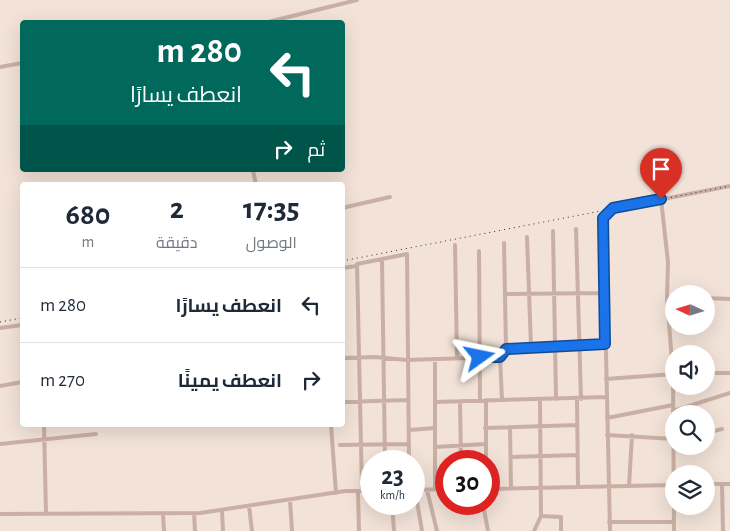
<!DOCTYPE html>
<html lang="ar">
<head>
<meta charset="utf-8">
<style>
	:root { --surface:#fff; --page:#f6f6f7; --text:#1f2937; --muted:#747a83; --line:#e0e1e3 }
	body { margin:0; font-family:"Alegreya Sans",Cairo,sans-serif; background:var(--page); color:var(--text); direction:rtl; height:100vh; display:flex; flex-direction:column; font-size:19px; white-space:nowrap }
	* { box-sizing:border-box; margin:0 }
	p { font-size:16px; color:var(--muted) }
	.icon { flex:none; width:28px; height:28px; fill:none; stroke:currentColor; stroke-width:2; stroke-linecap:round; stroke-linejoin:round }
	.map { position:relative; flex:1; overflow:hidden; direction:ltr }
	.panel { position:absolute; left:20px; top:182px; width:325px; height:245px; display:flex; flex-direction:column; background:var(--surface); border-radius:5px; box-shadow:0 5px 20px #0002; direction:rtl }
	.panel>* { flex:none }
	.top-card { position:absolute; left:20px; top:20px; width:325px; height:152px; border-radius:5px; box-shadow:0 5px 20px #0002; direction:rtl; background:#00695c; color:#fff; overflow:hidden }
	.needle { width:32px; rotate:274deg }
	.buttons { position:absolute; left:665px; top:285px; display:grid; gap:10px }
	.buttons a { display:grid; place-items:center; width:50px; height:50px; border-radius:50%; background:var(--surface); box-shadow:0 5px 20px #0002; font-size:25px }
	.speed { position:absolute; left:360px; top:450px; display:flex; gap:10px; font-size:25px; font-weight:700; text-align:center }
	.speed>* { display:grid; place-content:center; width:65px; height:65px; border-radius:50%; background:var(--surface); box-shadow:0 5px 20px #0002; line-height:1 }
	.speed small { font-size:12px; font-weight:400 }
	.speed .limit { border:8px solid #d22; background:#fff; color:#111 }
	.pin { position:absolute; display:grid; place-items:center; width:42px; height:42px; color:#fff; margin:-51px -21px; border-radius:50% 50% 50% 0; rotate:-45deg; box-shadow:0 0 5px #0007 }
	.pin .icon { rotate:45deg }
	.me { position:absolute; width:55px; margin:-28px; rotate:78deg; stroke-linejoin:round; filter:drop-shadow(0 0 4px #0008) }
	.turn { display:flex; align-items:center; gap:18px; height:105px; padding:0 20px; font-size:22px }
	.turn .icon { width:65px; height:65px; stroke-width:2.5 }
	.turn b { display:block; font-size:35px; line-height:42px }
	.then { display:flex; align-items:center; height:48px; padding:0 20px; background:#0003; gap:10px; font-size:19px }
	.eta { display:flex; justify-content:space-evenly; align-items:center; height:85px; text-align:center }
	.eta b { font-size:30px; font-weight:700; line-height:35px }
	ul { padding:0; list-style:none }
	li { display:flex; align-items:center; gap:15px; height:75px; padding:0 20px; border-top:1px solid var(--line) }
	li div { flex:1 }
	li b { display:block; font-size:19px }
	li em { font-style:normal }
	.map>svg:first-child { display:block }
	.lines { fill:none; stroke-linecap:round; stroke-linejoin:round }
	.minor { stroke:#cab0a4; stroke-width:4 }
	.rail { stroke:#352926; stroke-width:1; stroke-dasharray:1 4; stroke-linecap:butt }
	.route-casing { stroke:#114b97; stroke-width:12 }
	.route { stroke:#1a73e8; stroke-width:9 }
</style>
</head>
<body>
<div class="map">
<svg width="730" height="531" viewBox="0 0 730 531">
	<rect width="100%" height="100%" fill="#f2e2d8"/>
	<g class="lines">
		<path class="minor" d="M268,22L357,0
			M0,67L22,63
			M253,170L256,185
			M661,199L668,262L667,298
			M342,208L390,197
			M576,229L581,399
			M553,231L556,399
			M527,237L531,347
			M455,245L457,357
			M479,251L480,400
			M382,260L385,461
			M342,268L357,266
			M505,294L605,293
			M674,298H667L673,374L674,531
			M706,298L730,299
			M0,328L22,325
			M506,349L605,344
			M342,358L375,357L407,360L500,357
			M435,359V489
			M706,373H730
			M606,379L674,374
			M0,386L22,382
			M577,399L578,487
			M502,400L500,357L506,349L504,243
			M460,401L461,461
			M342,402L408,400
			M435,402L606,397
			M673,411L730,393
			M607,418L673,405
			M44,425L46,513
			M331,425L336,493
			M510,427L511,488
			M485,428L577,425
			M409,430L435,428
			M706,433L722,429
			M607,435L674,439
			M0,444L96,434
			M340,445L409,444
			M435,447L485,444
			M511,457L577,455
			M486,461V400
			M706,484H730
			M722,484L723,531
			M629,486L632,435
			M489,489L674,485
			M414,490L446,489
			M415,490L422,531
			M427,490L437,531
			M358,491L359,531
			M362,491L357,264L407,254L409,461
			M290,500L292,531
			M392,504L394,531
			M483,504L488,531
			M249,506L252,531
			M222,511L223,531
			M194,513L195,531
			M0,514L200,513L345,491H371
			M163,514L164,531
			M541,516L561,517V531
			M609,522H674
			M534,531L541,516L540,399
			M610,531L603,218L613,209L730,186"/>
		<path class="rail" d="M342,261L730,186
			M0,322L22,318"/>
	</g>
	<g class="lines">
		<g class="route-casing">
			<path id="route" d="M480,357H500L506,349L605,344L603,218L613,208L661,199"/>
		</g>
		<use href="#route" class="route"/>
	</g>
</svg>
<div class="buttons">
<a><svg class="needle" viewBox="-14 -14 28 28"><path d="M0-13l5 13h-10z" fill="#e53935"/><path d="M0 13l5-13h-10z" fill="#747a83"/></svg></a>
<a><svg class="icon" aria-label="sound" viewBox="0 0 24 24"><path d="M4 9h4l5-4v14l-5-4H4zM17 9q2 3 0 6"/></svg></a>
<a><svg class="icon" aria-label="search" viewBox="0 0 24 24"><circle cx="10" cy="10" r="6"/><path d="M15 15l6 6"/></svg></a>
<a><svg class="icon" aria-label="layers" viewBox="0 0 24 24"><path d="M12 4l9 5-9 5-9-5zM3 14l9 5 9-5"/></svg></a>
</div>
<div class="speed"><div>23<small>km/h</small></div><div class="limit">30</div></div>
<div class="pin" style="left:661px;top:199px;background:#d93025"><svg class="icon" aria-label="arrive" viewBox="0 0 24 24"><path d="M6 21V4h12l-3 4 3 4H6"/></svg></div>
<svg class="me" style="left:480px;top:357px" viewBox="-20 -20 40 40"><path d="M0-17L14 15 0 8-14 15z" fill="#1a73e8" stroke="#fff" stroke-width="4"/></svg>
<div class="top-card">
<div class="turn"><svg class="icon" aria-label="left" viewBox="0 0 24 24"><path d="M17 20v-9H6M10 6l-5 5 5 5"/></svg><div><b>280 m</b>انعطف يسارًا</div></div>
<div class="then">ثم<svg class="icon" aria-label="right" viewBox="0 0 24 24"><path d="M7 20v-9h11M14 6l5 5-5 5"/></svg></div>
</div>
<section class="panel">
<div class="eta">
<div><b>17:35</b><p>الوصول</p></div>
<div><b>2</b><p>دقيقة</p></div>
<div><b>680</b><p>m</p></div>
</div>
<ul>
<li><svg class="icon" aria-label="left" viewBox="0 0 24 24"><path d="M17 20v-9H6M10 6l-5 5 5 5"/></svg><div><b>انعطف يسارًا</b></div><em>280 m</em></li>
<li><svg class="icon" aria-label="right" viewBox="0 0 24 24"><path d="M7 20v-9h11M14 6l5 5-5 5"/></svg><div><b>انعطف يمينًا</b></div><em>270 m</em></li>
</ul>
</section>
</div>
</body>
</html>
